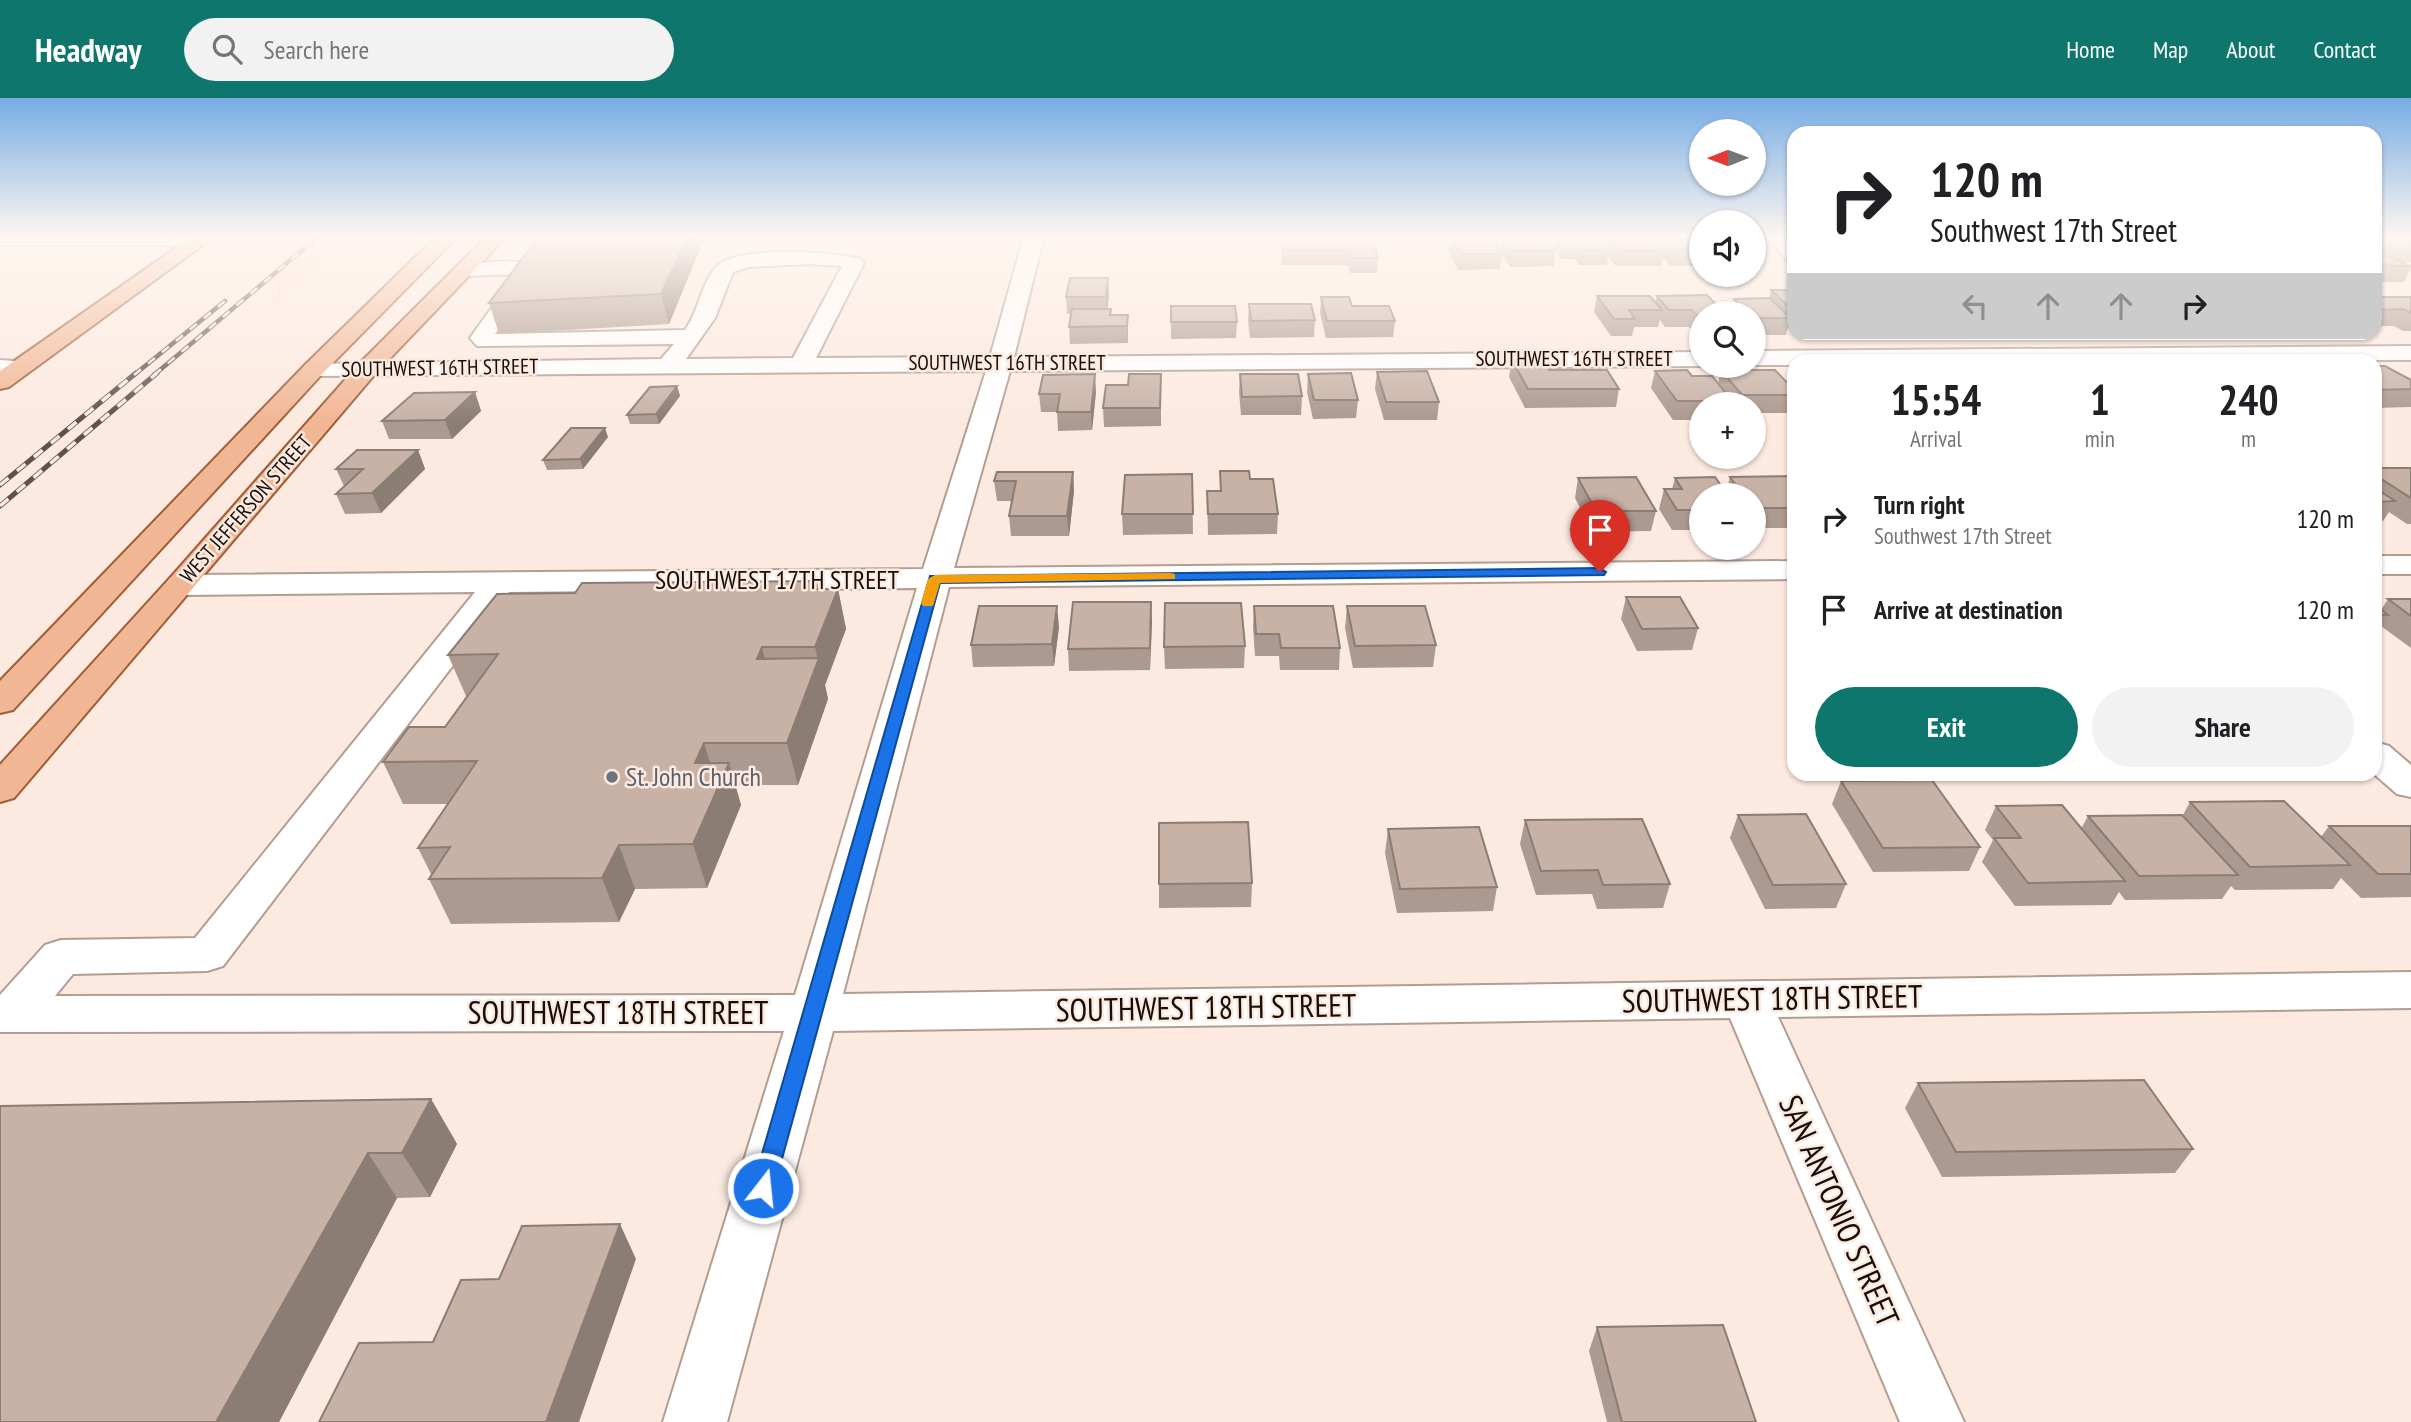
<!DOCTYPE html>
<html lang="en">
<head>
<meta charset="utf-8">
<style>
	:root { --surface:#fff; --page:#f2f2f2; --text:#202124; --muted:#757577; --accent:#0f766e }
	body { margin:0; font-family:"PT Sans Narrow",sans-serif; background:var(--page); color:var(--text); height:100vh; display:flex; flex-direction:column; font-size:26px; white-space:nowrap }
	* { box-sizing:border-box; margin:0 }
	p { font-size:23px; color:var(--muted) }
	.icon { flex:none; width:38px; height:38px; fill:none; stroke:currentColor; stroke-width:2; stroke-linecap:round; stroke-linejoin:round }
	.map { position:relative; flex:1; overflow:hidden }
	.side { position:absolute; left:1787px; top:256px; width:595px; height:427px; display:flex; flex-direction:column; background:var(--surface); border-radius:21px; box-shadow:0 2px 5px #0004 }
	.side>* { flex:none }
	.hud { position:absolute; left:1787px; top:28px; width:595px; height:214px; border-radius:21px; box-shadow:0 2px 5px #0004; background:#fff; color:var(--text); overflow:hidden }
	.needle { width:46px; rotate:269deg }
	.buttons { position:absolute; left:1689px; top:21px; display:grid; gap:14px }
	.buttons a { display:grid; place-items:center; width:77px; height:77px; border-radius:50%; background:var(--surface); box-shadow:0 2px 5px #0004; font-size:35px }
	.pin { position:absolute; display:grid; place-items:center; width:60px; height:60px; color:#fff; margin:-72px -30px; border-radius:50% 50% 50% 0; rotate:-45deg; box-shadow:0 0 7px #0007 }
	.pin .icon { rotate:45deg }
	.me { position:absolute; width:77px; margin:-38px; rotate:16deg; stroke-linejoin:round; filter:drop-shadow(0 0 5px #0008) }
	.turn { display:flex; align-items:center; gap:24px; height:147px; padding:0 28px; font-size:32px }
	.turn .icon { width:91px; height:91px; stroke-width:2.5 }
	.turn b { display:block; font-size:49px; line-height:60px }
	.lanes { display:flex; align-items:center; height:66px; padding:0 28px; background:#0003; justify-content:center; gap:35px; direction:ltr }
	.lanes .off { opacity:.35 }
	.eta { display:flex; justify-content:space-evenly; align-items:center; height:119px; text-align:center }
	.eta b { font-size:42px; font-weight:800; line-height:49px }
	.button { display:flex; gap:14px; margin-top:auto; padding:14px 28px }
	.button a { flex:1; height:80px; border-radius:42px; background:var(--accent); color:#fff; font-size:28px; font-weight:800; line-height:80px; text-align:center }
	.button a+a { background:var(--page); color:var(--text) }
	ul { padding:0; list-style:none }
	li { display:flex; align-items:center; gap:21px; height:91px; padding:0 28px }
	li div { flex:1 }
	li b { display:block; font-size:26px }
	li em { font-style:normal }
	header { display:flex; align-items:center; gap:42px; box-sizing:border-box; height:98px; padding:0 35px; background:var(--accent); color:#fff }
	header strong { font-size:33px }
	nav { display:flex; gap:38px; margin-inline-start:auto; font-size:24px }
	.search { width:490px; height:63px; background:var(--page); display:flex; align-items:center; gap:18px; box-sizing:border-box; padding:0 24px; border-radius:38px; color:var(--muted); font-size:26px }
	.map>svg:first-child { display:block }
	.built { fill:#fde0cf }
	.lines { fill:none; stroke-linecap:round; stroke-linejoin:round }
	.minor-casing { stroke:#b29d91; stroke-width:4 }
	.major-casing { stroke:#9e5d36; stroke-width:4 }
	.minor { fill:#fff; fill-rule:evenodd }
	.major { fill:#f1b795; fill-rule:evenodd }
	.rail-far1-casing { stroke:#5d534d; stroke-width:4.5 }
	.rail-casing { stroke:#5d534d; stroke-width:5 }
	.rail-far1 { stroke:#fceae0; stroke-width:2.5; stroke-dasharray:9; stroke-linecap:butt }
	.rail { stroke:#fceae0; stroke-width:3.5; stroke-dasharray:11; stroke-linecap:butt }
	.wall { fill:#ac998f }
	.shaded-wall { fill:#8c7d74 }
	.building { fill:#c8b2a6; stroke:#8c7d74; stroke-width:2 }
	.route { fill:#1a73e8; stroke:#114b97; stroke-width:2 }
	.slow { fill:#f59e0b }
	.worship-dot { fill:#6b7280; stroke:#fceae0; stroke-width:2.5 }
	.labels { text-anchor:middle; stroke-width:5; stroke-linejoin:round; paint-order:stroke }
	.far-street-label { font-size:21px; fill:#150e0a; stroke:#fceae0 }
	.street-label { font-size:26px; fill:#150e0a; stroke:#fceae0 }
	.worship-label { font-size:26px; fill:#5b616d; stroke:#fceae0; text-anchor:start }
	.near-street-label { font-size:32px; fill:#150e0a; stroke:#fceae0 }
</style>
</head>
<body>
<header>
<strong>Headway</strong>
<div class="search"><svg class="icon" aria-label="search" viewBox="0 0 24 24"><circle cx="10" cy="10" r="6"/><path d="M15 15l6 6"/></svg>Search here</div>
<nav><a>Home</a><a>Map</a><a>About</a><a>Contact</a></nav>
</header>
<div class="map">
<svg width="2411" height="1324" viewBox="0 0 2411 1324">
	<rect width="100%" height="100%" fill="#fceae0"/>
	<path class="built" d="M287,138H350L270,210Z"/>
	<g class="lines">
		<g class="minor-casing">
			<path id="minor" d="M0,138H208L211,141L201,147H0Z
				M1024,138H1044L1014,259L1701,254L1702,268L1010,273L954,470L1794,463V481L949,489L843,896L2411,874V910L1778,919L1964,1324H1900L1730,920L833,933L727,1324H663L784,933L0,934V897L45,847L61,842L195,840L475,494L181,497L170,494L165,487L170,480L181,477L923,471L986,273L314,278L306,276L302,271L306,266L661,261L674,246L477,248L470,240L516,176L465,178L458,176L455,172L458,168L465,166C484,165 527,158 539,173L495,236L685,232C699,213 701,186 716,169C736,147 833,154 861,161L864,165L816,260L990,259ZM809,166L842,168L793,260L686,261L715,220L733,174L749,169ZM917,490L795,897L55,898L73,876L207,873L223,868L509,494Z
				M1763,138H1783L1794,147V163L1787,161Z
				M2411,248V262H1794V267H1754V253Z
				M0,262L29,264L33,269L29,274L0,276Z
				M2375,458H2411V476H2375Z
				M2375,644L2389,648L2411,667V699L2397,696L2374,676Z"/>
		</g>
		<g class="major-casing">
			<path id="major" d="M193,138H215L9,289L0,291V273Z
				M437,138H458L322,276L13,612L0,615V583L306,266Z
				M487,138H507L375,276L14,700L0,704V667L170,480L359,266Z"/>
		</g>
		<use href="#minor" class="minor"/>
		<use href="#major" class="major"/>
		<g class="rail-far1-casing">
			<path id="rail-far1" d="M134,277L225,203
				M154,277L319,138"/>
		</g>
		<g class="rail-casing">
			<path id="rail" d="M0,387L136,275
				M0,408L157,275"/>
		</g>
		<use href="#rail-far1" class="rail-far1"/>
		<use href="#rail" class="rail"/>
	</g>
	<path class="wall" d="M539,138H978L975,144L699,145L700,151L669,226L499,236L489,205Z
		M1450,138L1500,153L1502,138L1555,151L1557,138H1599L1604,144L1605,138H1651L1660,147L1661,140H1701V168H1670L1663,160L1661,168H1616L1608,159L1607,167H1579L1575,161H1561L1556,153L1554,168L1510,169L1502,156L1500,171L1458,172L1448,153Z
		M1754,138L1764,147L1758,175H1754Z
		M2375,138H2408L2411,139V164H2402L2411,167V170L2404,184H2381L2375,181V158H2380L2375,156Z
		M1281,140H1372L1378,160L1377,175H1350L1348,167H1282L1281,155Z
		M1771,192H1794V234H1839L1838,237H1795L1788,229L1786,237H1754V215H1727L1729,210H1732L1734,201L1769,200Z
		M1109,196L1107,211H1111V217H1128V245L1070,246L1069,229L1071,216H1067L1066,199Z
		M1597,198L1655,204L1657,198L1701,215V238H1697L1689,229H1665L1660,222L1658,229H1634L1632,238H1611L1594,214Z
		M1321,199L1352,208L1395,223L1393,239L1326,240L1320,215Z
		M2375,199H2411V233H2403L2394,228H2375Z
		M1249,206L1315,222L1314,239L1250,240L1248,223Z
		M1171,208L1237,224L1236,240L1171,241Z
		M1934,234H1974L1973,236H1936Z
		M1987,234H2041L2040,236H1989Z
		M2132,234H2164V236H2134Z
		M1512,262L1619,291L1616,309L1525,310L1509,279Z
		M2375,268L2411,282V309L2375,310Z
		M1721,272L1790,288L1794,278L1793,315H1754V306H1701V322H1673L1651,290L1655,273L1692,278L1718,285Z
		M1377,274L1439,304L1437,322H1384L1375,291Z
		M1161,276V328L1104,329L1103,310L1128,287Z
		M1240,276L1302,298L1301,317H1241L1239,294Z
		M1308,276L1358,302L1356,320L1313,321L1307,294Z
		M677,288L680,298L659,326H630L627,317Z
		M475,294L481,313L452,341H389L382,323Z
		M1096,294L1092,332L1058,333L1057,314H1041L1039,296Z
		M608,339L583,371L547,372L543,362Z
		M418,352L425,371L381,415L345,416L336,396L344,388L336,371Z
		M2375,370H2411V426H2407L2389,414L2383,423L2375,424Z
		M1220,373L1250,381L1278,416L1277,436L1208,437L1207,393H1220Z
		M1073,374L1074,393L1069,438H1011L1009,418L1012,403H997L994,383Z
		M1192,376L1193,436L1123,437L1122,416Z
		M1794,378V430H1754V397H1701V432H1672L1659,411L1664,391H1672L1675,380L1726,394L1730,379Z
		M1578,380L1656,413L1651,433L1592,434L1575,400Z
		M817,483L819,491H838L846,531L825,587L828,601L798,687H735L741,707L707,790L635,791L619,824L451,826L429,781L432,778L418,750L448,706H403L383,664L445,629L468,598H466L448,557L575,495Z
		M1626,499L1698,530L1692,552L1637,553L1621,521Z
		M2388,501H2411V550L2381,528L2375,538V507L2381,512Z
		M1151,504L1150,572L1069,573L1068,551Z
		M1254,508L1340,550L1339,572H1280L1279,558H1255L1253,530Z
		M1347,508L1436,547L1433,569L1353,570L1345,530Z
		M1059,529L1054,568L973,569L971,547Z
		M1245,548L1244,570L1165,571L1164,549Z
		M1841,683L1980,749L1969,773L1873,774L1832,706Z
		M2190,704L2321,739L2329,728H2411V799L2361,800L2341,780L2333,791L2235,792L2231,788L2222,801L2125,802L2119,794L2111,807L2015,808L1982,764L1993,742L1985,732L1996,708L2081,731L2088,718L2183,717Z
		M1738,717L1846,786L1836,810L1765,811L1730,740Z
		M1525,722L1670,786L1663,810L1597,811L1592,796L1536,797L1520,746Z
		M1388,731L1497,789L1493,813L1397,815L1385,755Z
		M1252,785L1251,809L1159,810V786Z
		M1918,985L2193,1051L2175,1075L1942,1079L1905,1010Z
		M431,1001L457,1046L430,1099L397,1100L279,1324H0Z
		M1597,1229L1756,1324H1607L1589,1253Z"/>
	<path class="shaded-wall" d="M688,138H697L700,151L669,226L661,196Z
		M1108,180L1109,196L1107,215L1106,199Z
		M1128,217V245L1127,228Z
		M1095,276L1096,294L1092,332L1091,314Z
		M677,288L680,298L659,326L656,316Z
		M475,294L481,313L452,341L445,322Z
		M605,330L608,339L583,371L580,361Z
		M418,352L425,371L381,415L372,395Z
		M1073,374L1074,393L1069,438L1067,418Z
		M838,491L846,531L825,587L828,601L798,687L787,645L818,563L815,549Z
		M1151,504L1152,525L1150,572V550Z
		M1057,508L1059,529L1054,568L1052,546Z
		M762,549L772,590L757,561Z
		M704,645L717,688L695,665Z
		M729,665L741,707L707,790L693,746Z
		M619,747L635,791L619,824L602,780Z
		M431,1001L457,1046L430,1099L402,1055Z
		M368,1055L397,1100L279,1324H216Z
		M620,1126L636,1161L579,1324H546Z"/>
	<path class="building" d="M539,138H688L661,196L489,205Z
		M1450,138H1491L1502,156H1460Z
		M1502,138H1545L1556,153H1512Z
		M1558,138H1599L1610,152H1582L1578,146H1564Z
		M1606,138H1651L1664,153H1619Z
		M1754,138L1764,147H1754Z
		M2376,138H2408L2411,139V148H2401Z
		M1281,140H1372L1378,160H1351L1349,152H1283Z
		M1661,140H1701V152H1673Z
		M1754,152L1762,160H1754Z
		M2375,158H2388L2411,168H2389L2375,162Z
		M1070,180H1108L1106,199H1066Z
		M1771,192H1794V214Z
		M1707,197L1724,215H1701V221L1692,212H1669L1657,198Z
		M1597,198H1650L1662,212H1629L1635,221H1614Z
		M1321,199H1349L1352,208H1389L1395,223H1327Z
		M2375,199H2411V215L2403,211L2375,212Z
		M1770,200L1790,220H1754V215H1734L1729,210H1743L1734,201Z
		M1249,206H1311L1315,222L1251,223Z
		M1171,208H1235L1237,224H1171Z
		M1072,211H1111L1110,217H1128L1127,228L1069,229Z
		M1512,262H1543L1549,272H1607L1619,291H1528Z
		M2375,268H2385L2411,282V291L2375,292Z
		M1687,272L1692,278H1712L1732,303H1677L1655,273Z
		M1721,272H1775L1794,292V297H1742Z
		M1427,273L1439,304H1386L1377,274Z
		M1351,275L1358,302H1314L1308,276Z
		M1095,276L1091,314H1057L1060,296H1039L1043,277Z
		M1129,276H1161L1160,310H1103L1106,287H1128Z
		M1240,276H1298L1302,298L1242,299Z
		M677,288L656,316L627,317L650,289Z
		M475,294L445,322L382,323L414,295Z
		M571,330H605L580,361L543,362Z
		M357,352H418L372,395L336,396L363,371H336Z
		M2375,370H2411V400L2375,377Z
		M1220,373H1249L1250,381H1273L1278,416H1208L1207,393H1221Z
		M997,374H1073L1067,418H1009L1016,383H994Z
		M1192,376L1193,416H1122L1125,377Z
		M1794,378V410H1754V397H1743L1730,379Z
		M1636,379L1656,413H1596L1578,380Z
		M1715,379L1728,397H1701V412H1677L1664,391H1682L1675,380Z
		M2375,390L2395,403L2375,404Z
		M817,483L814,491H838L815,549H762L757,561L819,560L787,645H704L695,665H729L693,746L619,747L602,780L429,781L450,749L418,750L477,663L383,664L409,629H445L498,556L448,557L497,496L575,495L582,485Z
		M1626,499H1680L1698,530L1642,531Z
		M2388,501H2411V518Z
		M1073,504H1151L1150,550L1068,551Z
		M1165,505H1241L1245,548L1164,549Z
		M2375,507L2388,517H2375Z
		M979,508H1057L1052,546L971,547Z
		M1254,508H1333L1340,550H1281L1279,536H1256Z
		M1347,508H1425L1436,547L1355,548Z
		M1932,682L1980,749L1883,750L1841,683Z
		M2284,703L2350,767L2250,769L2190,704Z
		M2062,707L2125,783L2028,785L1994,740H2021L1996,708Z
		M1806,716L1846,786L1773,787L1738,717Z
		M2182,717L2238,777L2139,778L2088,718Z
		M1642,721L1670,786L1603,787L1598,772L1541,773L1525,722Z
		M1248,724L1252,785L1159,786V725Z
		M2329,728H2411V776H2378Z
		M1479,729L1497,789L1400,791L1388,731Z
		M2144,982L2193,1051L1956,1054L1918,985Z
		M431,1001L402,1055H368L216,1324H0V1008Z
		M620,1126L546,1324H319L359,1245L433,1244L461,1182L499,1181L522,1128Z
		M1723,1227L1756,1324H1622L1597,1229Z"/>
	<linearGradient id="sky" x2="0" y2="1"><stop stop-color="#76ace4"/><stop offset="0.43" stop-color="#fef6f1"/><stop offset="1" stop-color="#fef6f1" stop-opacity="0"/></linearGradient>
	<rect width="2411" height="323" fill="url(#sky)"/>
	<path class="route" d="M1600,470L1606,474L1604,477L940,485L774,1090L771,1097L763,1100L755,1097L752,1090L930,478Z"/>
	<path class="slow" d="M1170,475L1175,476V481L940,485L933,508H923L921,505L928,481L935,477Z"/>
	<circle class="worship-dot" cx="612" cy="679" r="7"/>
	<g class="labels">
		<g class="far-street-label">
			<text x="1574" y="268">SOUTHWEST 16TH STREET</text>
			<text x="1007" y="272">SOUTHWEST 16TH STREET</text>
			<text transform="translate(440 270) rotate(-1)" y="7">SOUTHWEST 16TH STREET</text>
			<text transform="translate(246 411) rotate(-49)" y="7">WEST JEFFERSON STREET</text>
		</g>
		<g class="street-label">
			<text x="777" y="491">SOUTHWEST 17TH STREET</text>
		</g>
		<g class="worship-label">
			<text x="626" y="688">St. John Church</text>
		</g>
		<g class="near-street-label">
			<text transform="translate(1772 901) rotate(-1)" y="11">SOUTHWEST 18TH STREET</text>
			<text transform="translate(1206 910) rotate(-1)" y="11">SOUTHWEST 18TH STREET</text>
			<text x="618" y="926">SOUTHWEST 18TH STREET</text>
			<text transform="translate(1839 1113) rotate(66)" y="11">SAN ANTONIO STREET</text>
		</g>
	</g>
</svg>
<div class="buttons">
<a><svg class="needle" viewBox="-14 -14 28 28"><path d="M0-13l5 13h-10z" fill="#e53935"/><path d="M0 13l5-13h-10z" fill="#757577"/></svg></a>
<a><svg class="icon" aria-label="sound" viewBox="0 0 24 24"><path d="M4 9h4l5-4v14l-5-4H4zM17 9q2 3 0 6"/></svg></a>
<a><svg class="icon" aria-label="search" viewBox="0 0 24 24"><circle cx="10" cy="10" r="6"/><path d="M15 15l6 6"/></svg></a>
<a>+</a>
<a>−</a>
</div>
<div class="pin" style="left:1600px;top:474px;background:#d93025"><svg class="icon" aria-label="arrive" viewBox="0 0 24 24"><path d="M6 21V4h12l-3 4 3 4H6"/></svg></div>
<svg class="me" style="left:763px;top:1090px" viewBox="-20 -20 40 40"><circle r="17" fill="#1a73e8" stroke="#fff" stroke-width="3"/><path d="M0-11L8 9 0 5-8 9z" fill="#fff"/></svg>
<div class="hud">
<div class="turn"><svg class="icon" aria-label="right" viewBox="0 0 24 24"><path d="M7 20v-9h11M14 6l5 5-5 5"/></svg><div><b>120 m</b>Southwest 17th Street</div></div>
<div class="lanes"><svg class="icon off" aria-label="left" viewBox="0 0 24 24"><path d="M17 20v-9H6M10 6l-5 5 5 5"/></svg><svg class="icon off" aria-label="ahead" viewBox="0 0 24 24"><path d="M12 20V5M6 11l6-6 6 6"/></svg><svg class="icon off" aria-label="ahead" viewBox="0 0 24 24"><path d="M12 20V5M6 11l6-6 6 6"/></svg><svg class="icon" aria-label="right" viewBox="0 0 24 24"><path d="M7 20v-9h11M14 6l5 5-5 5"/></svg></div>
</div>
<section class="side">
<div class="eta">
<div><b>15:54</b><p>Arrival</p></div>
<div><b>1</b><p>min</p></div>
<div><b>240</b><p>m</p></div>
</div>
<ul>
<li><svg class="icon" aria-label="right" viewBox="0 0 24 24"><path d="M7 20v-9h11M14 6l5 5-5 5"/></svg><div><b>Turn right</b><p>Southwest 17th Street</p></div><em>120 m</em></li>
<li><svg class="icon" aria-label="arrive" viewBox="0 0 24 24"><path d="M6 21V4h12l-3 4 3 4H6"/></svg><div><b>Arrive at destination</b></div><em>120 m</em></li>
</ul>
<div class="button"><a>Exit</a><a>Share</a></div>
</section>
</div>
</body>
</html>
